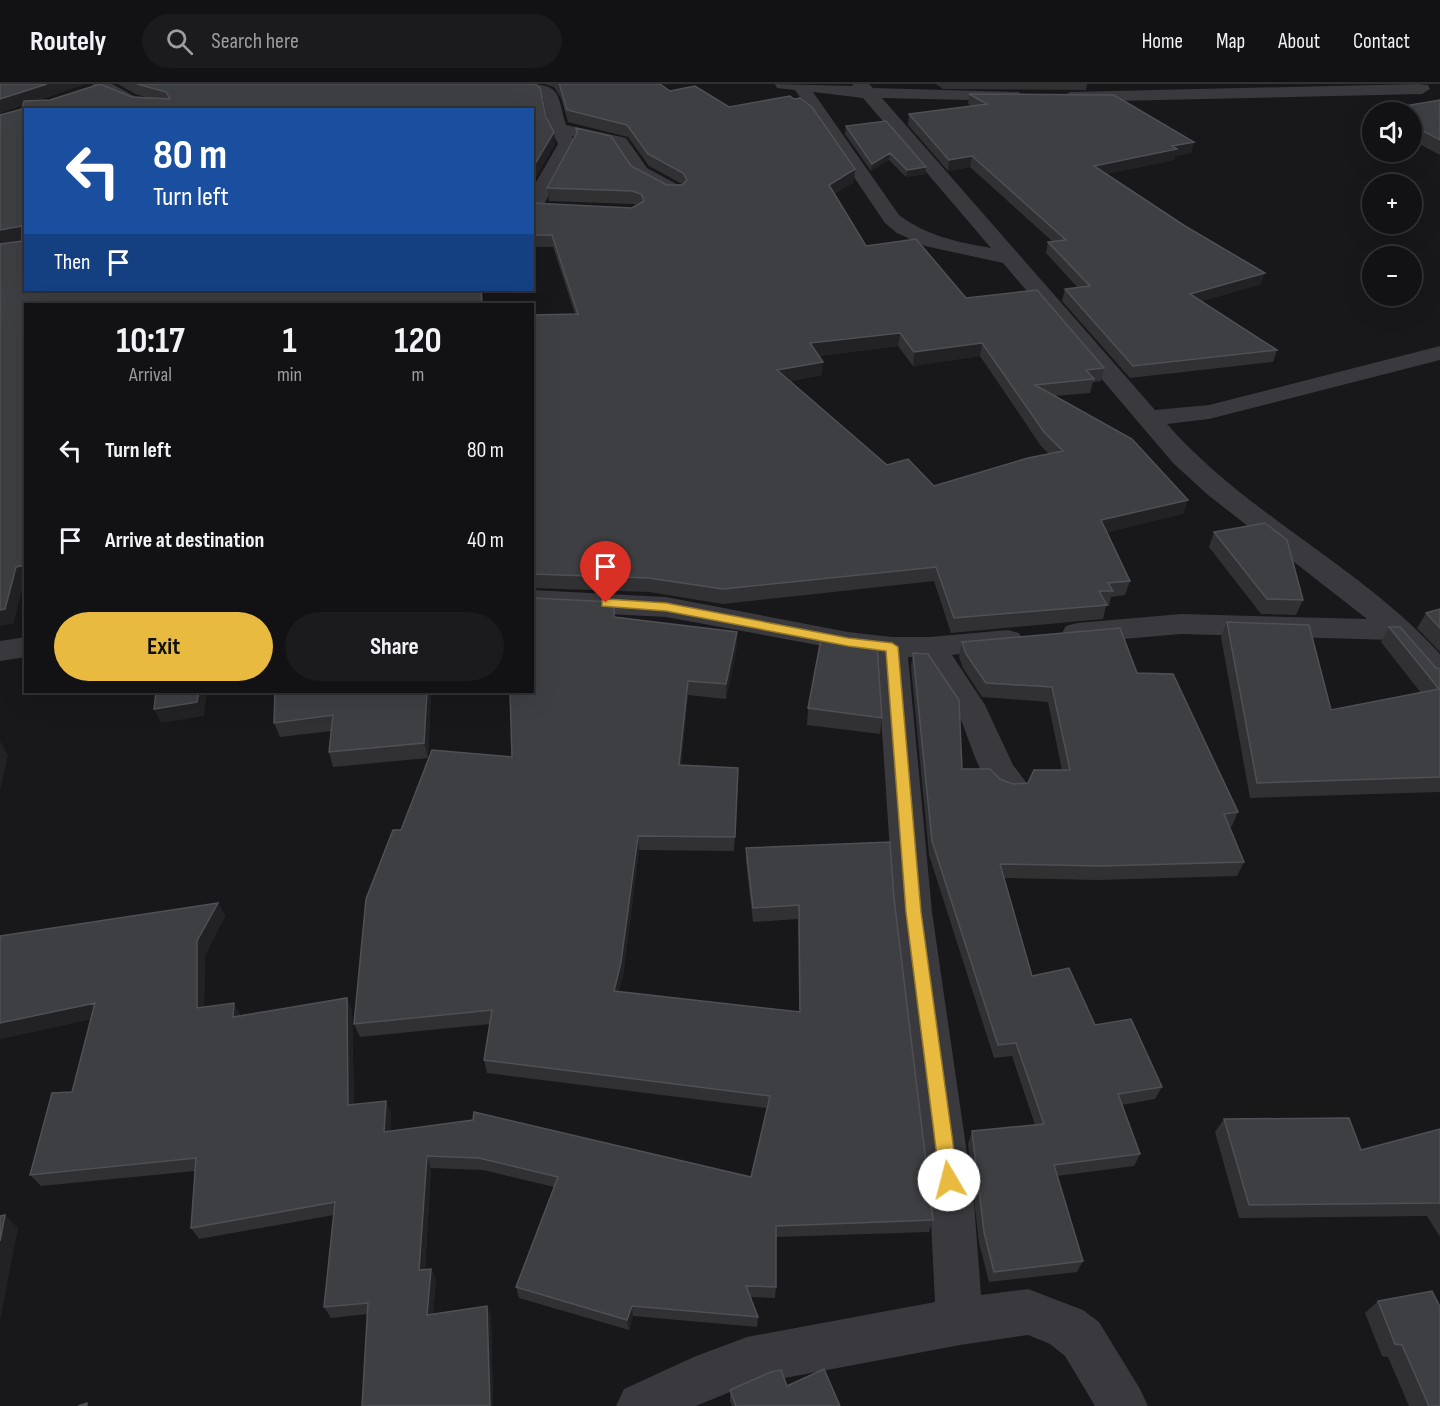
<!DOCTYPE html>
<html lang="en">
<head>
<meta charset="utf-8">
<style>
	:root { --surface:#121113; --page:#1b1a1c; --text:#f1f3f6; --muted:#9c9da0; --line:#313133; --accent:#e8bb40 }
	body { margin:0; font-family:"Sofia Sans Condensed",sans-serif; background:var(--page); color:var(--text); height:100vh; display:flex; flex-direction:column; font-size:22px; white-space:nowrap }
	* { box-sizing:border-box; margin:0 }
	p { font-size:20px; color:var(--muted) }
	.icon { flex:none; width:33px; height:33px; fill:none; stroke:currentColor; stroke-width:2; stroke-linecap:round; stroke-linejoin:round }
	.map { position:relative; flex:1; overflow:hidden }
	.drawer { position:absolute; left:24px; top:219px; width:510px; height:390px; display:flex; flex-direction:column; background:var(--surface); border-radius:0px; box-shadow:0 6px 24px #0002,0 0 0 2px var(--line) }
	.drawer>* { flex:none }
	.hud { position:absolute; left:24px; top:24px; width:510px; height:183px; border-radius:0px; box-shadow:0 6px 24px #0002,0 0 0 2px var(--line); background:#1a4fa0; color:#fff; overflow:hidden }
	.fabs { position:absolute; left:1362px; top:18px; display:grid; gap:12px }
	.fabs a { display:grid; place-items:center; width:60px; height:60px; border-radius:50%; background:var(--surface); box-shadow:0 6px 24px #0002,0 0 0 2px var(--line); font-size:30px }
	.pin { position:absolute; display:grid; place-items:center; width:51px; height:51px; color:#fff; margin:-62px -26px; border-radius:50% 50% 50% 0; rotate:-45deg; box-shadow:0 0 6px #0007 }
	.pin .icon { rotate:45deg }
	.me { position:absolute; width:66px; margin:-33px; rotate:352deg; stroke-linejoin:round; filter:drop-shadow(0 0 4px #0008) }
	.turn { display:flex; align-items:center; gap:21px; height:126px; padding:0 30px; font-size:27px }
	.turn .icon { width:78px; height:78px; stroke-width:2.5 }
	.turn b { display:block; font-size:42px; line-height:51px }
	.then { display:flex; align-items:center; height:57px; padding:0 30px; background:#0003; gap:12px; font-size:22px }
	.eta { display:flex; justify-content:space-evenly; align-items:center; height:102px; text-align:center }
	.eta b { font-size:36px; font-weight:700; line-height:42px }
	.cta { display:flex; gap:12px; margin-top:auto; padding:12px 30px }
	.cta a { flex:1; height:69px; border-radius:36px; background:var(--accent); color:#111; font-size:24px; font-weight:700; line-height:69px; text-align:center }
	.cta a+a { background:var(--page); color:var(--text) }
	ul { padding:0; list-style:none }
	li { display:flex; align-items:center; gap:18px; height:90px; padding:0 30px }
	li div { flex:1 }
	li b { display:block; font-size:22px }
	li em { font-style:normal }
	header { display:flex; align-items:center; gap:36px; box-sizing:border-box; height:84px; padding:0 30px; background:var(--surface); border-bottom:2px solid var(--line) }
	header strong { font-size:28px }
	nav { display:flex; gap:33px; margin-inline-start:auto; font-size:21px }
	.search { width:420px; height:54px; background:var(--page); display:flex; align-items:center; gap:15px; box-sizing:border-box; padding:0 21px; border-radius:33px; color:var(--muted); font-size:22px }
	.map>svg:first-child { display:block }
	.lines { fill:none; stroke-linecap:round; stroke-linejoin:round }
	.minor { fill:#39393e; fill-rule:evenodd }
	.wall { fill:#313134; fill-rule:evenodd }
	.shaded-wall { fill:#222123 }
	.building { fill:#3e3f42; stroke:#4f5055; stroke-width:1.5; fill-rule:evenodd }
	.route { fill:#e8bb40; stroke:#977a2a; stroke-width:1.5 }
</style>
</head>
<body>
<header>
<strong>Routely</strong>
<div class="search"><svg class="icon" aria-label="search" viewBox="0 0 24 24"><circle cx="10" cy="10" r="6"/><path d="M15 15l6 6"/></svg>Search here</div>
<nav><a>Home</a><a>Map</a><a>About</a><a>Contact</a></nav>
</header>
<div class="map">
<svg width="1440" height="1322" viewBox="0 0 1440 1322">
	<rect width="100%" height="100%" fill="#181719"/>
	<g class="lines">
		<path class="minor" d="M92,0H112L134,12L169,22L171,26C145,26 109,23 92,0Z
			M526,0C562,0 557,11 566,41L626,54L647,84L682,103L685,107L682,111H668L633,92L613,62L572,52L576,60L542,124L532,130V105L558,60L549,43L543,14Z
			M775,0L853,2L852,0H869L873,4L1019,8L1022,12L1019,16L1013,17L882,14L1155,326L1209,321L1440,262V276L1209,335L1167,340C1246,430 1360,482 1440,570V601L1429,598L1393,556L1181,550L1077,559L1066,556L1062,549L1066,542L1077,539L1181,530L1367,535L1208,411L1173,379L1003,179L925,162L897,149L885,139L795,6L777,4ZM813,8L863,14L991,164C957,158 927,152 899,131Z
			M1418,0L1428,1L1430,5L1422,10L1070,18L1061,13L1070,8Z
			M532,506L666,513L848,548L892,553H930L1008,546L1019,549L1023,556L1019,563L952,571L985,621L1013,681L1029,702L1024,711C982,724 973,659 959,632C948,611 934,592 921,573H908L932,828L974,1118L981,1211L1028,1205L1083,1226L1099,1238L1140,1305L1148,1322H1095L1065,1272L1050,1260L1028,1251L960,1261L747,1301L696,1322H616L624,1305L696,1272L747,1253L935,1218L930,1118L894,828L877,572L666,533L532,526Z
			M26,553V573L0,577V557Z"/>
	</g>
	<path class="wall" d="M0,0H85L36,17L132,13L149,14L135,10L118,0H535L555,60L532,100V26H26V206H483V220H26L24,497L13,540L22,155L0,160L23,21L0,29Z
		M544,0H660L670,7L729,23L854,98L834,110L866,162L1104,284L1101,297L1093,298L1090,309L1055,312L1188,416L1183,430L1107,448L1130,497L1125,511L1111,513L1109,522H1106L1103,535L951,549L934,497L723,520L649,508L532,504V231L575,230L553,163H532V119L632,124L637,121L633,120L549,117L547,104L576,51V44L631,82L667,101L682,100L649,82L628,53L568,38L561,14L554,3ZM898,262L913,282L980,272L1041,362L1049,370L934,402L887,381L790,297L822,291L819,272Z
		M936,0H1087L1086,6L943,5Z
		M969,10L1194,58L1191,69L1175,72L1174,76L1106,90L1261,200L1202,217L1277,266L1273,278L1130,294L1062,217L1065,205L1078,204L1046,169L1048,158L1052,157L970,83L948,87L908,41L909,30L971,22L968,20Z
		M1440,16V71L1412,56V28H1380L1381,26Z
		M846,42L925,90L906,93L889,76L871,87L845,50Z
		M1214,448L1303,516L1296,531L1261,530L1209,463Z
		M1440,525V568L1417,544L1426,529Z
		M615,533L737,548V562L726,615L688,611L681,681L738,698L734,767L639,766L623,892L618,908L799,928L798,835L753,838L746,778V764L894,814L933,1136L929,1148L776,1153V1203L775,1214L750,1213L758,1233L757,1243L633,1232L629,1246L519,1214L516,1203L554,1103L483,1086L431,1084L425,1186L431,1185L436,1196L433,1230L491,1232L493,1322H362L367,1230L331,1234L324,1223L334,1131L199,1155L191,1144L195,1087L41,1102L30,1091L72,1008L91,935L0,955V852L218,819L225,832L205,871L204,923L241,931L347,914L352,927L354,1021L391,1029L390,1047L751,1093L767,1024L487,989L484,976L490,940L360,953L354,940L401,746L512,673Z
		M1227,538L1331,626L1421,609L1381,558L1389,543L1436,584L1440,585V708L1250,714L1221,553Z
		M962,558L1137,589L1238,728L1232,742L1230,743L1244,778L1237,792L1097,796L1004,794L1032,892L1095,941L1162,1003L1155,1015L1122,1021L1140,1070L1134,1082L1057,1092L1083,1177L1077,1188L989,1198L979,1159L968,1060L972,1047L1035,1041L1012,972L994,974L929,771L911,583L913,569L962,685L1000,695L1013,700L1028,699L1062,686L1048,618L982,613L963,584L959,573Z
		M275,608H444L431,609L428,674L333,683L329,668L331,647L280,653L274,639Z
		M808,624L882,634L880,650L807,641Z
		M1224,1035L1361,1066L1440,1045V1153L1427,1132L1239,1134L1215,1048Z
		M1378,1217L1440,1322H1409L1388,1273L1382,1272L1365,1229Z
		M787,1302L840,1322H732L730,1317V1306Z"/>
	<path class="shaded-wall" d="M47,0H85L0,29V15Z
		M554,48L555,60L532,100V85Z
		M1194,58L1191,69L1175,72L1174,76L1092,93L1094,82L1172,62Z
		M890,69L889,76L871,87L872,80Z
		M972,72L970,83L948,87L949,76Z
		M926,83L925,90L906,93L907,86Z
		M855,85L854,98L828,114L829,101Z
		M22,142L26,155L0,160V146Z
		M1265,189L1261,200L1187,221L1190,210Z
		M481,206H483V220H482Z
		M900,249L898,262L809,273L810,259Z
		M982,259L980,272L913,282L914,268Z
		M823,278L822,291L776,299L777,286Z
		M1188,416L1183,430L1097,451L1101,436Z
		M26,481V497H24L13,540L0,542V526L16,483Z
		M737,548V562L726,615V600Z
		M688,597V611L679,695V681Z
		M199,608H207L204,632L161,639L154,625Z
		M427,608H430L431,609L428,674L424,659Z
		M0,657L8,671L0,707Z
		M638,752L639,766L623,892L615,920L614,907Z
		M218,819L225,832L205,871L204,937L197,924V857Z
		M347,914L352,927L354,1034L348,1021Z
		M95,919L104,932L0,955V939Z
		M234,919L241,932L233,933Z
		M386,1017L391,1029L390,1060L384,1048Z
		M427,1072L431,1084L424,1197L419,1186Z
		M5,1131L18,1144L0,1237V1157Z
		M431,1185L436,1196L432,1241L427,1231Z
		M487,1222L491,1232L493,1322H490Z
		M632,1222L633,1232L629,1246L627,1236Z"/>
	<path class="building" d="M0,0H47L0,15Z
		M100,0L132,13L170,15L166,8L137,0H535L540,4L546,33L554,48L532,85V26H26V206H481L482,220H26V481L16,483L5,525L0,526V160L22,157V142L0,146V31L22,25L24,17L50,16Z
		M559,0H660L670,7L695,2L729,23L790,12L794,15L800,14L812,23L855,85L829,101L866,162L916,155L966,214L1037,206L1104,284L1086,286L1094,295L1035,301L1132,355L1188,416L1101,436L1130,497L1108,499L1113,507H1099L1107,521L954,534L936,483L723,505L648,494L532,490V231L578,230L552,151H532V119L632,124L644,117L641,110L632,107L547,104L577,49L576,44L611,52L631,82L667,101H682L687,96L683,89L648,70L627,41L567,26L560,2ZM900,249L914,268L982,259L1044,348L1063,367L1028,374L934,402L908,375L887,381L777,286L823,278L810,259Z
		M969,10L1114,11L1194,58L1172,62L1177,65L1094,82L1185,142L1265,189L1190,210L1277,266L1133,282L1065,205L1090,202L1048,158L1066,156L972,72L949,76L909,30L987,20Z
		M1440,16V56L1412,41V28H1386L1381,26Z
		M886,37L926,83L907,86L890,69L872,80L846,42Z
		M1265,439L1287,456L1303,516L1267,515L1214,448Z
		M532,514L614,518V533L737,548L726,600L688,597L679,681L738,684L735,753L638,752L621,878L614,907L800,928L799,821L753,824L746,764L890,758L894,814L933,1136L776,1142V1203L746,1202L758,1233L632,1222L627,1236L516,1203L558,1093L479,1074L427,1072L419,1186L431,1185L427,1231L487,1222L490,1322H362L368,1219L324,1223L335,1118L191,1144L196,1074L30,1091L52,1009L72,1008L95,919L0,939V852L218,819L197,857V924L234,919L233,933L347,914L348,1021L386,1017L384,1048L473,1036L474,1028L751,1093L770,1012L484,976L492,926L354,940L366,815L393,746H401L432,666L512,673L510,608H532Z
		M1440,525V544L1426,529Z
		M1227,538L1309,541L1331,626L1439,605L1389,543H1400L1436,584L1440,585V693L1257,699Z
		M1120,544L1137,589L1173,590L1238,728L1224,730L1244,778L1102,782L1000,780L1032,892L1069,884L1095,941L1131,935L1162,1003L1118,1010L1140,1070L1054,1081L1083,1177L994,1188L984,1148L972,1047L1044,1040L1016,959L998,961L932,757L913,569L928,570L959,616L962,685H990L1000,695L1013,700L1028,699L1034,686H1070L1052,603L986,599L966,570L962,558Z
		M821,555L877,562L882,634L808,624Z
		M156,608H199L197,618L154,625Z
		M275,608H427L424,659L329,668L333,631L274,639Z
		M1349,1034L1361,1066L1440,1045V1119L1249,1121L1224,1035Z
		M5,1131L0,1157V1132Z
		M1432,1207L1440,1223V1322H1429L1402,1261L1395,1260L1378,1217Z
		M824,1285L840,1322H736L730,1306L771,1288L781,1286L787,1302Z
		M87,1319V1322H78Z"/>
	<path class="route" d="M606,515L666,519L848,554L892,559L898,563L921,828L958,1096L956,1102L949,1104L943,1102L940,1096L906,828L886,567L848,562L666,527L602,522V516Z"/>
</svg>
<div class="fabs">
<a><svg class="icon" aria-label="sound" viewBox="0 0 24 24"><path d="M4 9h4l5-4v14l-5-4H4zM17 9q2 3 0 6"/></svg></a>
<a>+</a>
<a>−</a>
</div>
<div class="pin" style="left:606px;top:519px;background:#d93025"><svg class="icon" aria-label="arrive" viewBox="0 0 24 24"><path d="M6 21V4h12l-3 4 3 4H6"/></svg></div>
<svg class="me" style="left:949px;top:1096px" viewBox="-20 -20 40 40"><circle r="19" fill="#fff"/><path d="M0-13L10 11 0 6-10 11z" fill="#e8bb40"/></svg>
<div class="hud">
<div class="turn"><svg class="icon" aria-label="left" viewBox="0 0 24 24"><path d="M17 20v-9H6M10 6l-5 5 5 5"/></svg><div><b>80 m</b>Turn left</div></div>
<div class="then">Then<svg class="icon" aria-label="arrive" viewBox="0 0 24 24"><path d="M6 21V4h12l-3 4 3 4H6"/></svg></div>
</div>
<section class="drawer">
<div class="eta">
<div><b>10:17</b><p>Arrival</p></div>
<div><b>1</b><p>min</p></div>
<div><b>120</b><p>m</p></div>
</div>
<ul>
<li><svg class="icon" aria-label="left" viewBox="0 0 24 24"><path d="M17 20v-9H6M10 6l-5 5 5 5"/></svg><div><b>Turn left</b></div><em>80 m</em></li>
<li><svg class="icon" aria-label="arrive" viewBox="0 0 24 24"><path d="M6 21V4h12l-3 4 3 4H6"/></svg><div><b>Arrive at destination</b></div><em>40 m</em></li>
</ul>
<div class="cta"><a>Exit</a><a>Share</a></div>
</section>
</div>
</body>
</html>
